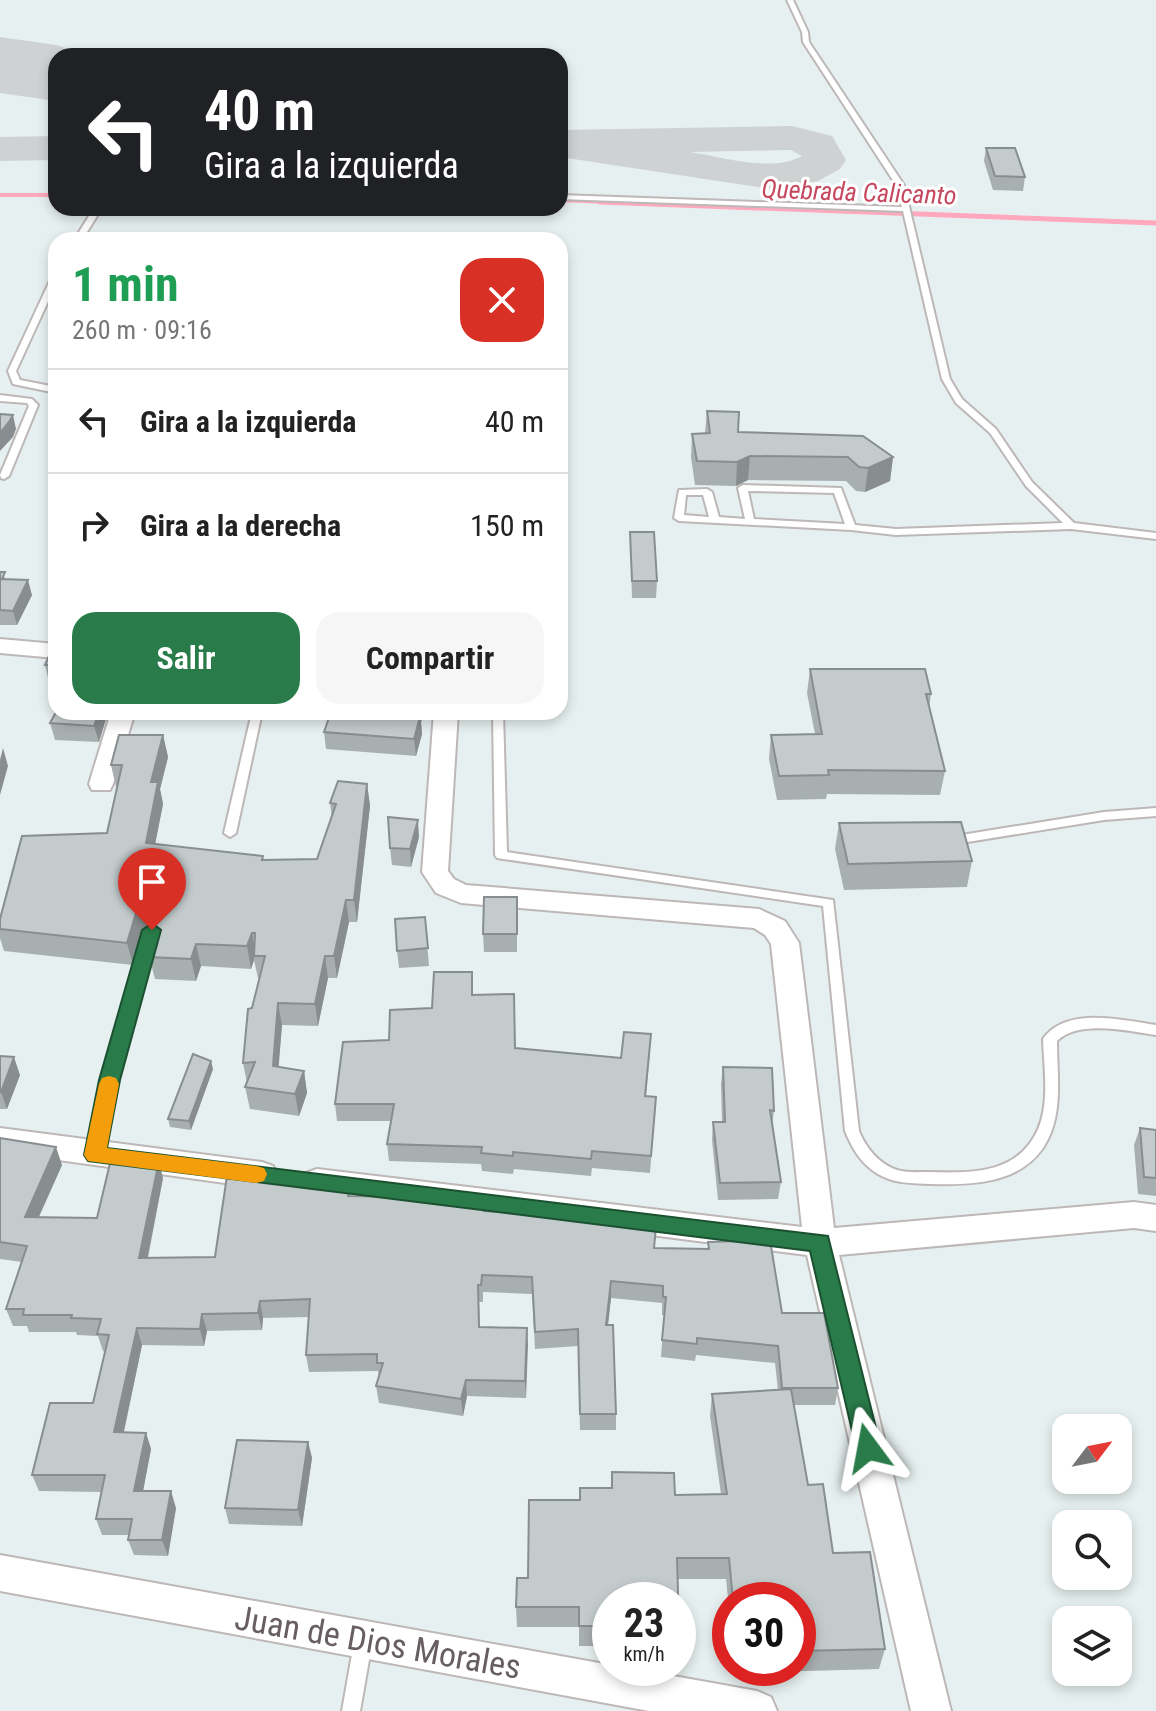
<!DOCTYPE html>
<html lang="es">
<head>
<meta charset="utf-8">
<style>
	:root { --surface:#fff; --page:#f6f6f6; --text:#222; --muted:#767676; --line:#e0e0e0; --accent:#297c4a }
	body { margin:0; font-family:"Roboto Condensed",sans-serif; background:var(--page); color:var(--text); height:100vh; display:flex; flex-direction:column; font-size:30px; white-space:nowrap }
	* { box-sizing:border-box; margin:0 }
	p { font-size:26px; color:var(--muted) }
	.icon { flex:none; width:44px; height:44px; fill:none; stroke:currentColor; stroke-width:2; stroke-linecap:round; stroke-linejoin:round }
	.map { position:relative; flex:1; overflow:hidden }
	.sheet { position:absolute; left:48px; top:232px; width:520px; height:488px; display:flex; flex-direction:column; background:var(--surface); border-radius:24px; box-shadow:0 4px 12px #0003 }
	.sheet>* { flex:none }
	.hud { position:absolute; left:48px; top:48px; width:520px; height:168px; border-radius:24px; box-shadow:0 4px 12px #0003; background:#202124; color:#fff; overflow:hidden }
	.needle { width:52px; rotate:58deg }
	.tools { position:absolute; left:1052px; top:1414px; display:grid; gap:16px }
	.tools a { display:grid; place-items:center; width:80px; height:80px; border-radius:16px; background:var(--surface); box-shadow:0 4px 12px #0003; font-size:40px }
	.speed { position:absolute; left:592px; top:1582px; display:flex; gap:16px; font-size:40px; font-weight:700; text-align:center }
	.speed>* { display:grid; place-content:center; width:104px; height:104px; border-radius:50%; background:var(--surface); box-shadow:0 4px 12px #0003; line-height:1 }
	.speed small { font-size:20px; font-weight:400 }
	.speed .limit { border:12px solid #d22; background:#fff; color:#111 }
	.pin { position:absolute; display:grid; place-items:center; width:68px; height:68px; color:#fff; margin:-82px -34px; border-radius:50% 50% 50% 0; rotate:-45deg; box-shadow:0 0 8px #0007 }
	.pin .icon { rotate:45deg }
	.me { position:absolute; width:88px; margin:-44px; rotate:347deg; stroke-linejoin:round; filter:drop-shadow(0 0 6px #0008) }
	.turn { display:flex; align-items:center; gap:28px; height:168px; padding:0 24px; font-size:36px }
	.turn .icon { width:104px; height:104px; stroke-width:2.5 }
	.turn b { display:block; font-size:56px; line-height:68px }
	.round { display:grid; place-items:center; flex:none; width:84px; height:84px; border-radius:24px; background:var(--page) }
	.head { display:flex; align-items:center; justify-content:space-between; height:136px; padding:0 24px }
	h1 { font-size:48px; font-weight:700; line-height:60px; color:#1e9e55 }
	.cta { display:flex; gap:16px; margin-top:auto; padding:16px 24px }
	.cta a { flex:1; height:92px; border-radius:24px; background:var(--accent); color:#fff; font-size:32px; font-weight:700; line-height:92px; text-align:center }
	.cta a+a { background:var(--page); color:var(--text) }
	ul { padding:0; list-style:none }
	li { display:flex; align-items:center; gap:24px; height:104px; padding:0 24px; border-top:2px solid var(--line) }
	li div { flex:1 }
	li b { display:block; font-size:30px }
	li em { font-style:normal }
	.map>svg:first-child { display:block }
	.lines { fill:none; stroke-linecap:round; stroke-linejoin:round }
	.stream-far1 { stroke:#ffa8be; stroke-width:4 }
	.stream { stroke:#ffa8be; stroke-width:5 }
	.taxiway { fill:#cfd2d2; fill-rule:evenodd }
	.runway { fill:#cfd2d2; fill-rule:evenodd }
	.lane-casing { stroke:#bdb7b7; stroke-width:4 }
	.street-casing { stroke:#bdb7b7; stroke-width:4 }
	.lane { fill:#fff; fill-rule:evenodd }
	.street { fill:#fff; fill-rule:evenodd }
	.wall { fill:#a8afaf }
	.shaded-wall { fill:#888e8f }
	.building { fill:#c3cbcc; stroke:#888e8f; stroke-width:2 }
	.route { fill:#297c4a; stroke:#1b5130; stroke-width:2 }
	.slow { fill:#f59e0b }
	.labels { text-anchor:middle; stroke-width:6; stroke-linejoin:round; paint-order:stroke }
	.far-water-label { font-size:26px; font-style:italic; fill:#c5485e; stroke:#fff }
	.near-street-label { font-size:34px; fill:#675e5f; stroke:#fff }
</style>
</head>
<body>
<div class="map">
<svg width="1156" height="1711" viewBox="0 0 1156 1711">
	<rect width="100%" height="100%" fill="#e7f0f0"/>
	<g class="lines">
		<path class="stream-far1" d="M0,195H56
			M560,200L652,204"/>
		<path class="stream" d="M600,202L1156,223"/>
		<path class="taxiway" d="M792,126L832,136L846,160L840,169L818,181L770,189L560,157V130ZM791,150L802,156C771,173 724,157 690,152Z
			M56,136V160L0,161V137Z"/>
		<path class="runway" d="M0,37L56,45L91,56H56V101L0,93Z"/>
		<g class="lane-casing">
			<path id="lane" d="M787,0H793L808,32L809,42L904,185L950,379L962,399L996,429L1032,482L1074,523L1156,533V539L1071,529L896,535L851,530L679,521L674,518L679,490L707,489L712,492L719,517L745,519L738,488L743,485L841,488L855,525L896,529L1063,523L1026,486L990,433L956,403L942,379L903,211L560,199V195L902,207L896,185L803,42L802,32ZM748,491L834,493L845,524L754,519ZM686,495H703L709,517L684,515Z
				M94,208H102L82,240H74Z
				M53,274H56V284L16,371L20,380L56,387V393L13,384L8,371Z
				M0,395L32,399L38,405L9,476L4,479L1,478L0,475L29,406L27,403L0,401Z
				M252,712H262L236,833L230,837L224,833Z
				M493,712H503L507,852L833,900L859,1131C866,1148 879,1164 897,1170C907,1173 918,1172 928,1172C967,1173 1012,1175 1034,1137C1051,1110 1044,1069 1043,1039C1066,1006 1122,1020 1156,1025V1035C1129,1031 1078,1019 1057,1041C1057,1076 1064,1117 1043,1148C1018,1184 971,1185 931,1184C912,1183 895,1184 878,1174C861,1164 852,1148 845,1131L823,906L497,858L495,855Z
				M1156,808V816L1104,820L949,845L943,841L949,837L1104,812Z
				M151,929L155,930L157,933L117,1080L102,1155L100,1159L95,1161L90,1159L88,1155L103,1080L145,933L147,930Z
				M363,1634L369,1637L372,1643L360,1711H342L354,1643L357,1637Z"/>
		</g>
		<g class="street-casing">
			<path id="street" d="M0,639L56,644V658L0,653Z
				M111,712H135L113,784L110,790H92L89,784Z
				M434,712H458L448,871L454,879L466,885L759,909L785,921L799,943L834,1228L1134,1202L1156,1205V1231L1134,1228L839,1255L951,1711H911L807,1255L306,1191L301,1182L306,1173L317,1169L802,1227L771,944L765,935L754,928L461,903L436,893L422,872Z
				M0,1128L262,1162L273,1166L278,1175L273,1184L262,1188L0,1152Z
				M0,1555L610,1665V1668H629L757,1691L771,1697L777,1711H649L0,1591Z"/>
		</g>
		<use href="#lane" class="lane"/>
		<use href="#street" class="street"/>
	</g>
	<path class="wall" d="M986,148L1025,177L1023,191L993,190L984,161Z
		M707,411L738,432L893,457L890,481L865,492L856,491L846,481L748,480L736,486L695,485L691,457L692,434L705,433Z
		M630,532L657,581L656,598H632Z
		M0,572L7,580L32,595L17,625H0Z
		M56,642V682H49L45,665Z
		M810,669L931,694L929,708L945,771L940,795L827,794L826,799L777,800L769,759L771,735L815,734L807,693Z
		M56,712H108L99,742L55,740L50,723Z
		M183,712H250H236L234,716Z
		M264,712H314L313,717L265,714Z
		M331,712H424L421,722L422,734L416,756L326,749L324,732Z
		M163,735L168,757L160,789L163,804L155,844L264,860L317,859L332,818L330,803L367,784L370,806L357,922H349L337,978H328L318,1026L282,1025L278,1067L304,1071L307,1093L299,1116L250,1109L245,1087L247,1083L243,1063L252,1008L260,978H258L254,960L251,969L201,966L196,981L155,979L146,945L152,924L144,928L133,965L4,951L0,938V919L107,833L118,787H116L111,765Z
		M839,823L972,861L967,887L844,890L835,849Z
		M419,837L411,867L392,865L390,848Z
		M517,914V952H484L483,934Z
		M425,917L429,966L399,968L397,951Z
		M473,995L515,1048L621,1058L650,1052L646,1096L656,1097L650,1173L592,1168L591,1176L514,1169L513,1174L482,1171L481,1164L389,1161L387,1144L391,1121H337L335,1104L389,1040L432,1008Z
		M0,1056L20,1075L7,1109H0Z
		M723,1067L774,1111L772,1125L781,1182L778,1199L718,1200L712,1140L713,1122H722L721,1084Z
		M213,1069L191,1130L170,1127L168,1119Z
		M1140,1128L1156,1130V1196L1138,1194L1134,1145Z
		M0,1138L62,1165L39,1217L97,1218L163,1178L148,1258L215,1257L349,1184L351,1196L485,1201V1211L574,1219L655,1248L708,1249V1242L782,1313L838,1388L835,1405H793L808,1485L833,1553L885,1649L879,1669L735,1673V1668H798V1600H730V1618L726,1579H677L679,1627L678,1637V1600H610V1646H579V1627H517L516,1607L528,1578L580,1500L721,1494L710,1416L712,1394L778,1390L775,1363L696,1355L695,1361L661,1357L664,1315H662V1303L611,1298L608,1325L616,1414V1430H580L578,1346L535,1349L532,1294L483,1292V1302H479L480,1327L527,1328L526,1398L467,1396L463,1416L379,1403L376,1386L379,1377L378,1371L309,1372L306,1355L309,1317L263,1318L262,1330L207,1331L204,1346L142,1345L124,1432L146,1433L151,1449L143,1491L176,1508L168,1556L134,1555L128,1540L129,1535H102L96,1519L101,1492L39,1491L32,1475L93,1403L105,1352L103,1351L98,1336L77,1335L76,1332H29L27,1326H13L6,1309L22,1262L0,1259Z
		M308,1442L312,1458L302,1526L229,1524L225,1508Z"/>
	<path class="shaded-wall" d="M13,415L16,429L13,437L0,451V433Z
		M750,456L748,480L736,486L737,462Z
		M893,457L890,481L865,492L868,468Z
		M28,580L32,595L17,625L13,611Z
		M99,712H108L99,742L94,726Z
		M417,712H424L421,722L422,734L416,756L414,739L415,717Z
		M163,735L168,757L160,789L163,804L151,865L146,843L151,782Z
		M3,748L8,766L0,795V760Z
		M367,784L370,806L357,922L354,900Z
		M418,820L419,837L411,867L410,849Z
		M346,900L349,922L337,978L334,956Z
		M147,901L153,923L144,928L133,965L127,943L138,906Z
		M252,933L256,955L254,956V960L251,969L247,946Z
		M196,944L201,966L196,981L191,959Z
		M325,956L328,978L318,1026L315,1004Z
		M278,1003L282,1025L277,1088L273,1066Z
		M14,1057L20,1075L7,1109L1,1092Z
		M211,1061L213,1069L191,1130L189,1121Z
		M304,1071L307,1093L299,1116L295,1094Z
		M56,1147L62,1165L31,1234L25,1217Z
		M159,1161L163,1178L144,1275L139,1258Z
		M611,1281V1298L606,1342V1325Z
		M260,1301L263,1318L262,1330L258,1313Z
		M202,1314L207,1331L204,1346L200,1329Z
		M137,1328L142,1345L120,1449L114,1432Z
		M527,1328L528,1345L526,1398L525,1381Z
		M466,1380L467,1396L463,1416L461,1399Z
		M146,1433L151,1449L140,1507L134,1491Z
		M308,1442L312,1458L302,1526L298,1510Z
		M171,1491L176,1508L168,1556L162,1540Z"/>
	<path class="building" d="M986,148H1015L1025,177L995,176Z
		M707,411L739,412L738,432L863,436L893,457L868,468L859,467L848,457L750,456L737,462L697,461L692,434L710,433Z
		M0,414L13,415L9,422L0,433Z
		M630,532H654L657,581H632Z
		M0,572H5L2,579L28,580L13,611L0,610Z
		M55,642H56V665H45Z
		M810,669H925L931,694H926L945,771L828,770L829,775L779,776L771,735L822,734Z
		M56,712H99L94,726L50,723Z
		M331,712H417L415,717H420L414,739L324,732Z
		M119,735H163L151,782H158L146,843L263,856L262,860L317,859L336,804L330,803L338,781L367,784L354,900H346L334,956H325L315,1004L278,1003L273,1066L304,1071L295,1094L245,1087L255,1062L243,1063L248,1009L252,1008L265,956H254L255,933H252L247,946L196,944L191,959L149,957L153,946L146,945L156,909L147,901L138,906L127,943L0,929V919L22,836L107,833L122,765H111Z
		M388,817L418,820L410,849L390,848Z
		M961,822L972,861L848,864L839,823Z
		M484,897H517V934H483Z
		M425,917L428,948L397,951L395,919Z
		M434,972H472V995L514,994L515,1048L621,1058L624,1032L651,1034L645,1096L656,1097L651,1156L592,1151L591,1159L513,1152V1156L481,1153L482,1147L387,1144L394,1104H335L343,1042L389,1040L390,1010L432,1008Z
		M193,1054L211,1061L189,1121L168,1119Z
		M0,1056L14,1057L1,1092H0Z
		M723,1067L772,1068L774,1111L770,1110L781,1182L720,1183L713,1122H725Z
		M1140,1128L1156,1130V1178L1144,1177Z
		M0,1138L56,1147L25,1217L97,1218L111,1159L159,1161L139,1258L215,1257L228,1169L349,1184L348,1196L464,1198L485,1201L484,1211L574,1216V1219L656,1227L654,1248L709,1249L708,1242L770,1240L782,1313H824L838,1388H782L778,1346L697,1338V1344L662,1340L666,1297H663V1286L611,1281L606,1325H613L616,1414H580L578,1329L535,1332L532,1277L482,1275L481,1285H478L479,1327L527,1328L525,1381L466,1380L461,1399L376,1386L383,1363H377V1354L306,1355L310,1299L260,1301L258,1313L202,1314L200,1329L137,1328L114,1432L146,1433L134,1491H171L162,1540H128L132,1519H96L105,1475H32L50,1403H93L109,1335L97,1334L101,1319L71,1318L72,1315H23L24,1309H6L27,1246L0,1242Z
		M791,1389L808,1485L823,1484L833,1553L870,1552L885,1649L798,1651V1600H733L729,1558H677L679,1627L678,1600H610V1626H579V1607H516L517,1578H528L529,1500H580V1488H612V1472L674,1473L675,1495L727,1494L712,1394Z
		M237,1440L308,1442L298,1510L225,1508Z"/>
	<path class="route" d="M152,923L161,930L120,1080L107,1148L828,1236L881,1448L877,1456L868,1459L859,1456L856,1448L810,1251L88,1161L84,1155L99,1080L142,930Z"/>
	<path class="slow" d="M109,1076L116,1078L119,1084L107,1148L256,1166L264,1168L267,1174L264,1181L256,1183L88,1161L84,1155L99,1084L102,1078Z"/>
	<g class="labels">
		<g class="far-water-label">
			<text transform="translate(859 192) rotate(2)" y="9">Quebrada Calicanto</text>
		</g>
		<g class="near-street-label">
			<text transform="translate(378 1642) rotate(10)" y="12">Juan de Dios Morales</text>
		</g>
	</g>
</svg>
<div class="tools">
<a><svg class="needle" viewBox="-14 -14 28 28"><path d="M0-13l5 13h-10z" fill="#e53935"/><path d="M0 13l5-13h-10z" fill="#767676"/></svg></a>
<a><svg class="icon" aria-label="search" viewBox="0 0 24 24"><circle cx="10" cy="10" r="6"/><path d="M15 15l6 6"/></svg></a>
<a><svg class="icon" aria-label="layers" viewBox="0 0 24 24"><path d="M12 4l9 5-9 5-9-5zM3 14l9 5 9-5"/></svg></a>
</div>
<div class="speed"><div>23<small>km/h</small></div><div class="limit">30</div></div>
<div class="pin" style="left:152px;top:930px;background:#d93025"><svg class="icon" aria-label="arrive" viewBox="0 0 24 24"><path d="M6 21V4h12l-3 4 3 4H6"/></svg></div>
<svg class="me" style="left:868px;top:1448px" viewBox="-20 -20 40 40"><path d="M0-17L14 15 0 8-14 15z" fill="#297c4a" stroke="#fff" stroke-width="4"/></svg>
<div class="hud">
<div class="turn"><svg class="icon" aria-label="left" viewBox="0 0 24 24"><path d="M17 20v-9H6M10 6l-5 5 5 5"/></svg><div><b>40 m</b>Gira a la izquierda</div></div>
</div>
<section class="sheet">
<div class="head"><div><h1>1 min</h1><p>260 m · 09:16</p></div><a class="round" style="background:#d93025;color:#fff"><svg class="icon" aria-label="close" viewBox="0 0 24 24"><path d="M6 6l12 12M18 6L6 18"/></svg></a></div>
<ul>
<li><svg class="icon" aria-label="left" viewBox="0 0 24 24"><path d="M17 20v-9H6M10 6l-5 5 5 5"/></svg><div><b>Gira a la izquierda</b></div><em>40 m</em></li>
<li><svg class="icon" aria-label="right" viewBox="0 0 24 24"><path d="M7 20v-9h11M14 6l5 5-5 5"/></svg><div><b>Gira a la derecha</b></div><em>150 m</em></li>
</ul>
<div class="cta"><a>Salir</a><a>Compartir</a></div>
</section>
</div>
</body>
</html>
